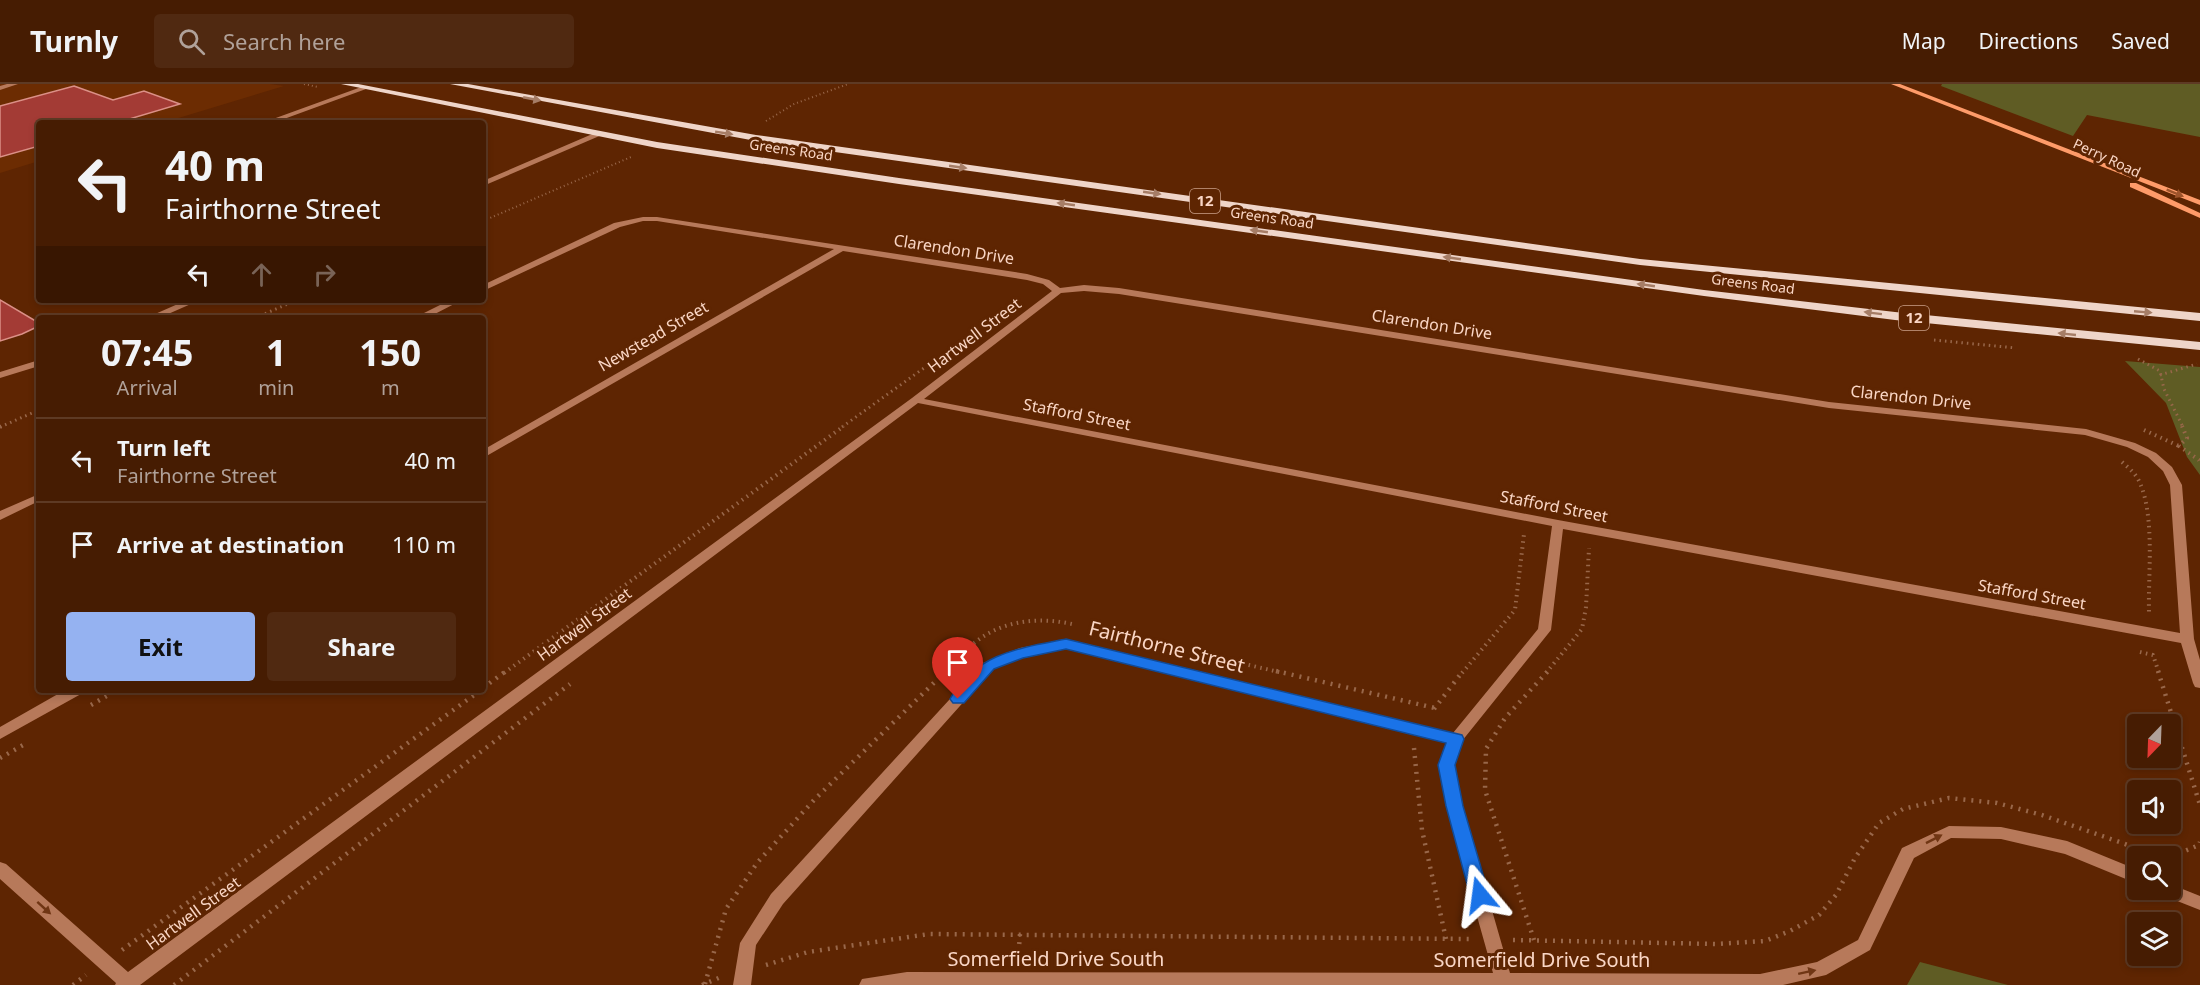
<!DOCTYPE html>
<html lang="en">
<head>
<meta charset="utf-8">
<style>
	:root { --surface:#461c02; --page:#502911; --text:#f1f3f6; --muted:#b0a199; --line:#5e3a24; --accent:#95b2f1 }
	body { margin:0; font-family:"Noto Sans",sans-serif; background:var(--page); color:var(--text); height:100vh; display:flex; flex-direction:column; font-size:22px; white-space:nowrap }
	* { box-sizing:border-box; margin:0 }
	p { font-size:20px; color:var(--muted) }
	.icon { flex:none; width:33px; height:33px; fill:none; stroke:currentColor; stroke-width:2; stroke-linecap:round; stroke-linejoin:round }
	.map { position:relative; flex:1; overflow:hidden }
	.sheet { position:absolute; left:36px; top:231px; width:450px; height:378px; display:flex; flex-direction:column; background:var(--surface); border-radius:6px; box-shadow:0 3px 9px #0003,0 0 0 2px var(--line) }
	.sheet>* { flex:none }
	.guide { position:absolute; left:36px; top:36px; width:450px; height:183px; border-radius:6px; box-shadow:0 3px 9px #0003,0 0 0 2px var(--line); background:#461c02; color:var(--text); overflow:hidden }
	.needle { width:39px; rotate:203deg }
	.tools { position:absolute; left:2127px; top:630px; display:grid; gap:12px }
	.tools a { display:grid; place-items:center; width:54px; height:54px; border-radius:6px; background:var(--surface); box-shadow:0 3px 9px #0003,0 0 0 2px var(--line); font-size:30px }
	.pin { position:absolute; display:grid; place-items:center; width:51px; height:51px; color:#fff; margin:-62px -26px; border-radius:50% 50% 50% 0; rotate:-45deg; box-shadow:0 0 6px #0007 }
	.pin .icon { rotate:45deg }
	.me { position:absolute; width:66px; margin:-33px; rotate:344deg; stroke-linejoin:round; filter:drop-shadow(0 0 4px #0008) }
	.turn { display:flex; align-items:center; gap:21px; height:126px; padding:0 30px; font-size:27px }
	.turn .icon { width:78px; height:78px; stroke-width:2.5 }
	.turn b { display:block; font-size:42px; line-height:51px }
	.lanes { display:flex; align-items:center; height:57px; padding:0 30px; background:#0003; justify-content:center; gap:30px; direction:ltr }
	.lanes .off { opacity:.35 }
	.eta { display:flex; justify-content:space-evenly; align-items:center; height:102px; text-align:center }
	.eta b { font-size:36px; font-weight:700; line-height:42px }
	.cta { display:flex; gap:12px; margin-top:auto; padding:12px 30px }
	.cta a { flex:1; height:69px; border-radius:6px; background:var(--accent); color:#111; font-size:24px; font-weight:700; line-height:69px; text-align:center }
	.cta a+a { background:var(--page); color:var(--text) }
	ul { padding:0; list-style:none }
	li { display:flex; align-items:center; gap:18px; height:84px; padding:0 30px; border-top:2px solid var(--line) }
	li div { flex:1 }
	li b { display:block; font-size:22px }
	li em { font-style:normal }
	header { display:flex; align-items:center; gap:36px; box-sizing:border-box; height:84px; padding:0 30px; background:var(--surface); border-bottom:2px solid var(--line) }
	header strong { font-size:28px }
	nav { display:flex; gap:33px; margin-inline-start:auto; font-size:21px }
	.search { width:420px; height:54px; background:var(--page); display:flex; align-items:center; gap:15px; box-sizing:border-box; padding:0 21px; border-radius:6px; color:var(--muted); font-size:22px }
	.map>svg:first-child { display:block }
	.built { fill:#6c2c02 }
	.green { fill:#5f5c24 }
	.building { fill:#a33b35; stroke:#db9087; stroke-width:1.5 }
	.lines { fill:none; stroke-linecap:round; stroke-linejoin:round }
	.path-far3 { stroke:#98674a; stroke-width:2; stroke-dasharray:1 3; stroke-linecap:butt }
	.path-far2 { stroke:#98674a; stroke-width:3; stroke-dasharray:1.5 4; stroke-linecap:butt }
	.path-far1 { stroke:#98674a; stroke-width:4; stroke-dasharray:1.5 4.5; stroke-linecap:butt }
	.path { stroke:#98674a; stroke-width:4.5; stroke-dasharray:2 6; stroke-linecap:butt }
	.lane { fill:#b7795a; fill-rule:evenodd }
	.street { fill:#b7795a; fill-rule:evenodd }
	.secondary { fill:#fe9b69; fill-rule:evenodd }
	.primary { fill:#efd5c9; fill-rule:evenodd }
	.oneway { fill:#a67d66 }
	.oneway2 { fill:#9e542b }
	.oneway3 { fill:#703614 }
	.route { fill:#1a73e8; stroke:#114b97; stroke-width:1.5 }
	.labels { text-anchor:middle; stroke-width:6; stroke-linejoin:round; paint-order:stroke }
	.far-street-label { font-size:14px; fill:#fad6c5; stroke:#5e2502 }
	.shield { fill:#5e2502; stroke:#cba18a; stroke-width:1.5 }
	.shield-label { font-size:15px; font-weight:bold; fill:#fad6c5 }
	.street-label { font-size:16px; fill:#fad6c5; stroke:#5e2502 }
	.near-street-label { font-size:20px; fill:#fad6c5; stroke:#5e2502 }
</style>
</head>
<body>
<header>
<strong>Turnly</strong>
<div class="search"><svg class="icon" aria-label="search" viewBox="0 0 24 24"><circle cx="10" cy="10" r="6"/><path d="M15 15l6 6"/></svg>Search here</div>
<nav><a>Map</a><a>Directions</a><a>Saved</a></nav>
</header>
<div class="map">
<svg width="2200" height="901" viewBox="0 0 2200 901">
	<rect width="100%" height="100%" fill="#5e2502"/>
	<path class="built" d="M0,0H270L284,2L162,39H39V77L0,89Z"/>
	<path class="green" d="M1942,0H2200V53L2087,31L2073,52L1941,2Z
		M2125,277L2200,283V391L2187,373L2166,319Z
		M1920,878L2008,901H1907Z"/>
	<path class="building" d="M74,2L113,16L144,7L180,20L116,39H39V62L0,73V22Z
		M0,216L39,239V242L22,250L0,257Z"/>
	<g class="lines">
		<path class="path-far3" d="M304,0L318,3
			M766,37L794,20L848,0
			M483,137L631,73"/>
		<path class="path-far2" d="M255,234L297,216
			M1934,256L2016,264
			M2138,275L2160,287L2164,305L2183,343
			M2160,291L2197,280
			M0,343L39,326
			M842,343L924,284"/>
		<path class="path-far1" d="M2182,342L2187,354L2179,362L2199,376L2200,380
			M0,343L2,342
			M2144,346L2179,362
			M2122,378C2129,384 2136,390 2140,399C2155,434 2148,490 2149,528H2146
			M1120,551L1283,589
			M2140,568L2153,571L2159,589
			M504,589L844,342
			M944,589C955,578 966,565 978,556C1005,536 1040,533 1072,540
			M1462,589L1515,526L1524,450
			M1546,589L1582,545L1586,523L1589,464"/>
		<path class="path" d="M1276,587L1435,624
			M2158,587L2200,721
			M483,604L506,587
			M91,621L117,606
			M1434,625L1463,587
			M1414,664L1422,746L1446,855
			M0,674L25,660
			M1513,856L1716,860L1765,857L1790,847L1819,831L1836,811L1855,774L1879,739L1903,725L1949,714L1997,719L2042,731L2148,768L2175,771L2199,761L2200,758
			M1534,856L1485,706L1486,665L1505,634L1548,587
			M122,866L481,606
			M1018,876L1020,850
			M766,881L808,868L929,850L1469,855
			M705,900L726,825L757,779L814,716L946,587
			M73,901L86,891
			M174,901L570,600
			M702,901L721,893"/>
		<path class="lane" d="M364,2L367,4L366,5L273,39H262Z
			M597,48L604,50L483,102V97Z
			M187,216H200L159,234H146Z
			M39,276V282L0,294V288Z"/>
		<path class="street" d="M7,0H18L0,6V2Z
			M643,133H657L1027,190L1049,196L1060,204L1084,201L1119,204L1829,318L2086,345L2135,359L2156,369L2172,383L2182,401L2194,555L2200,576V604L2195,603L2193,599L2181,559L1563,445L1551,546L1462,657L1453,681L1462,722L1510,889L1760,890L1817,878L1858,856L1902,764L1949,742L2001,743L2067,757L2138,786V800L2065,770L2001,755L1951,754L1914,774L1870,866L1826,891L1783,901H859L862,895L907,888L1493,889L1446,722L1439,681L1447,658L1066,565L1023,573L993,585L783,820L756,861L751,901H733L740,859L771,810L983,579L1020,564L1066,555L1453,649L1538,545L1552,442L918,319L140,901H115L116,899L0,795V778L6,780L128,888L912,314L1052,207L1043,200L1027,196L843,167L483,374V366L834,165L657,137H643L620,143L483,207V201L614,139ZM1084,207L1119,210L1829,324L2085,351L2127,363L2148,373L2163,387L2170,401L2180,549L1558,436L924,315L1061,209Z
			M450,216H462L427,234H414Z
			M39,410V417L0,436V427Z
			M65,606H83L81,610L0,655V643Z
			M2170,800L2200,812V826L2162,811L2160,806H2170Z"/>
		<path class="secondary" d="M1891,0H1900L2200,116V121Z
			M2130,99H2136L2200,129V134L2130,103Z"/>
		<path class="primary" d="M341,0H358L657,58L899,94L1704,206L1895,228L2200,258V266L1895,236L1704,212L899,100L657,64Z
			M450,0H468L756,51L1640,175L2200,229V237L1640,181L756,57Z"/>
	</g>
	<defs><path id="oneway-solid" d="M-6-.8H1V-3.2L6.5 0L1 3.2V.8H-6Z" transform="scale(1.5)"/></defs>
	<g class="oneway">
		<use href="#oneway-solid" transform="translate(532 15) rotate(11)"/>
		<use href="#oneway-solid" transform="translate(724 49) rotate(9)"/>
		<use href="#oneway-solid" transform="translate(958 83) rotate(8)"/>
		<use href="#oneway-solid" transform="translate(1152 109) rotate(8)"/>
		<use href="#oneway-solid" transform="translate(1066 120) rotate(-172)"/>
		<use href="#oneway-solid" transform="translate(1259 147) rotate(-172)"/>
		<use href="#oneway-solid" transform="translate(1452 174) rotate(-172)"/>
		<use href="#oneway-solid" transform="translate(1646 201) rotate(-172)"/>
		<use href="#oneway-solid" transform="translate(2143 228) rotate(5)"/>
		<use href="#oneway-solid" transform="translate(1873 229) rotate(-173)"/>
		<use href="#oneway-solid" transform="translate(2067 250) rotate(-174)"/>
	</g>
	<use class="oneway2" href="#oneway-solid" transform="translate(2175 109) rotate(22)"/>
	<g class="oneway3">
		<use href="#oneway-solid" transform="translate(1934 755) rotate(-27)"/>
		<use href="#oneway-solid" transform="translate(44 824) rotate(42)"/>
		<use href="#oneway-solid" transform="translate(1807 888) rotate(-12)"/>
	</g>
	<path class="route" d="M1066,555L1462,651L1464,655L1455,681L1463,722L1489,811L1486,817L1480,819L1473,817L1470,811L1446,722L1438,681L1446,659L1066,565L1023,574L994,585L964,619H953L950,615C976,569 1020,564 1066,555Z"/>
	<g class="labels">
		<g class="far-street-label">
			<text transform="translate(791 66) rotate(8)" y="5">Greens Road</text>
			<text transform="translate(2107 74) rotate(25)" y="5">Perry Road</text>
			<text transform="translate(1272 134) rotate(8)" y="5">Greens Road</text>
			<text transform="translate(1753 200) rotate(7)" y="5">Greens Road</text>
		</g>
		<g class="shield">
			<rect x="1190" y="105" width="30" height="24" rx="4.5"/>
			<rect x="1899" y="222" width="30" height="24" rx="4.5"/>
		</g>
		<g class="shield-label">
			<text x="1205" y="122">12</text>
			<text x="1914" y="239">12</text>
		</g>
		<g class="street-label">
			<text transform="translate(954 165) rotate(9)" y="6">Clarendon Drive</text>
			<text transform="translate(1432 240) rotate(9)" y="6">Clarendon Drive</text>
			<text transform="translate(974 251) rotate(-37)" y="6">Hartwell Street</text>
			<text transform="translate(653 252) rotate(-30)" y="6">Newstead Street</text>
			<text transform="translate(1911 313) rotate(6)" y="6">Clarendon Drive</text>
			<text transform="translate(1077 330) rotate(11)" y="6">Stafford Street</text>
			<text transform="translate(1554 422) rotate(11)" y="6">Stafford Street</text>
			<text transform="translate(2032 510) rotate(10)" y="6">Stafford Street</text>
			<text transform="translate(584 540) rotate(-36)" y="6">Hartwell Street</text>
			<text transform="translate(193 829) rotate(-36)" y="6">Hartwell Street</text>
		</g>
		<g class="near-street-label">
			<text transform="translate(1167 563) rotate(14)" y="7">Fairthorne Street</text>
			<text x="1056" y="882">Somerfield Drive South</text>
			<text x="1542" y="883">Somerfield Drive South</text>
		</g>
	</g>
</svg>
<div class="tools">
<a><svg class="needle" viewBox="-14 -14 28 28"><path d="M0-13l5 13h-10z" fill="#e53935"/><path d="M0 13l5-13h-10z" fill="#b0a199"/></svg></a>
<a><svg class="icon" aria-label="sound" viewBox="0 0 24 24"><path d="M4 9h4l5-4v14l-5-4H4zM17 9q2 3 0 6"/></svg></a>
<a><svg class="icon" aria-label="search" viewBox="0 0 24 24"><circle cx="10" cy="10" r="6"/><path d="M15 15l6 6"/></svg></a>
<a><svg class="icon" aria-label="layers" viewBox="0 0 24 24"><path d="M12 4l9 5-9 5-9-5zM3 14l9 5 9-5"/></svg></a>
</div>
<div class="pin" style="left:958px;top:615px;background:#d93025"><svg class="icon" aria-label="arrive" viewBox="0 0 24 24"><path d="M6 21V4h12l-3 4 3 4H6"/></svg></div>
<svg class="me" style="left:1480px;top:811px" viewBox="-20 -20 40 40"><path d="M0-17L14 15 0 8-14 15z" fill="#1a73e8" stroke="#fff" stroke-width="4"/></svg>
<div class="guide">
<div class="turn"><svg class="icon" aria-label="left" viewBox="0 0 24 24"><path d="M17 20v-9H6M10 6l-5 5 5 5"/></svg><div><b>40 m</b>Fairthorne Street</div></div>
<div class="lanes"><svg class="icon" aria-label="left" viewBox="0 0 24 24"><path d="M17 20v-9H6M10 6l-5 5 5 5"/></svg><svg class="icon off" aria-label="ahead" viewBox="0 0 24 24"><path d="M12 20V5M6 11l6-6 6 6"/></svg><svg class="icon off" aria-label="right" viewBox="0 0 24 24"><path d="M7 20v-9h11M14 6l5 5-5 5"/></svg></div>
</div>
<section class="sheet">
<div class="eta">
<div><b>07:45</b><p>Arrival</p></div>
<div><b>1</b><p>min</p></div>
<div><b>150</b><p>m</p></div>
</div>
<ul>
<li><svg class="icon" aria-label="left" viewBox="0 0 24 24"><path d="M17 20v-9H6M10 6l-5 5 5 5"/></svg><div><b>Turn left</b><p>Fairthorne Street</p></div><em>40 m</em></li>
<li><svg class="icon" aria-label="arrive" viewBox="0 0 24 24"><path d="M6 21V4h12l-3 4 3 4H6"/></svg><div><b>Arrive at destination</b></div><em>110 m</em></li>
</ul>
<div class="cta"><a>Exit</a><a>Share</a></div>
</section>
</div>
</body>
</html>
